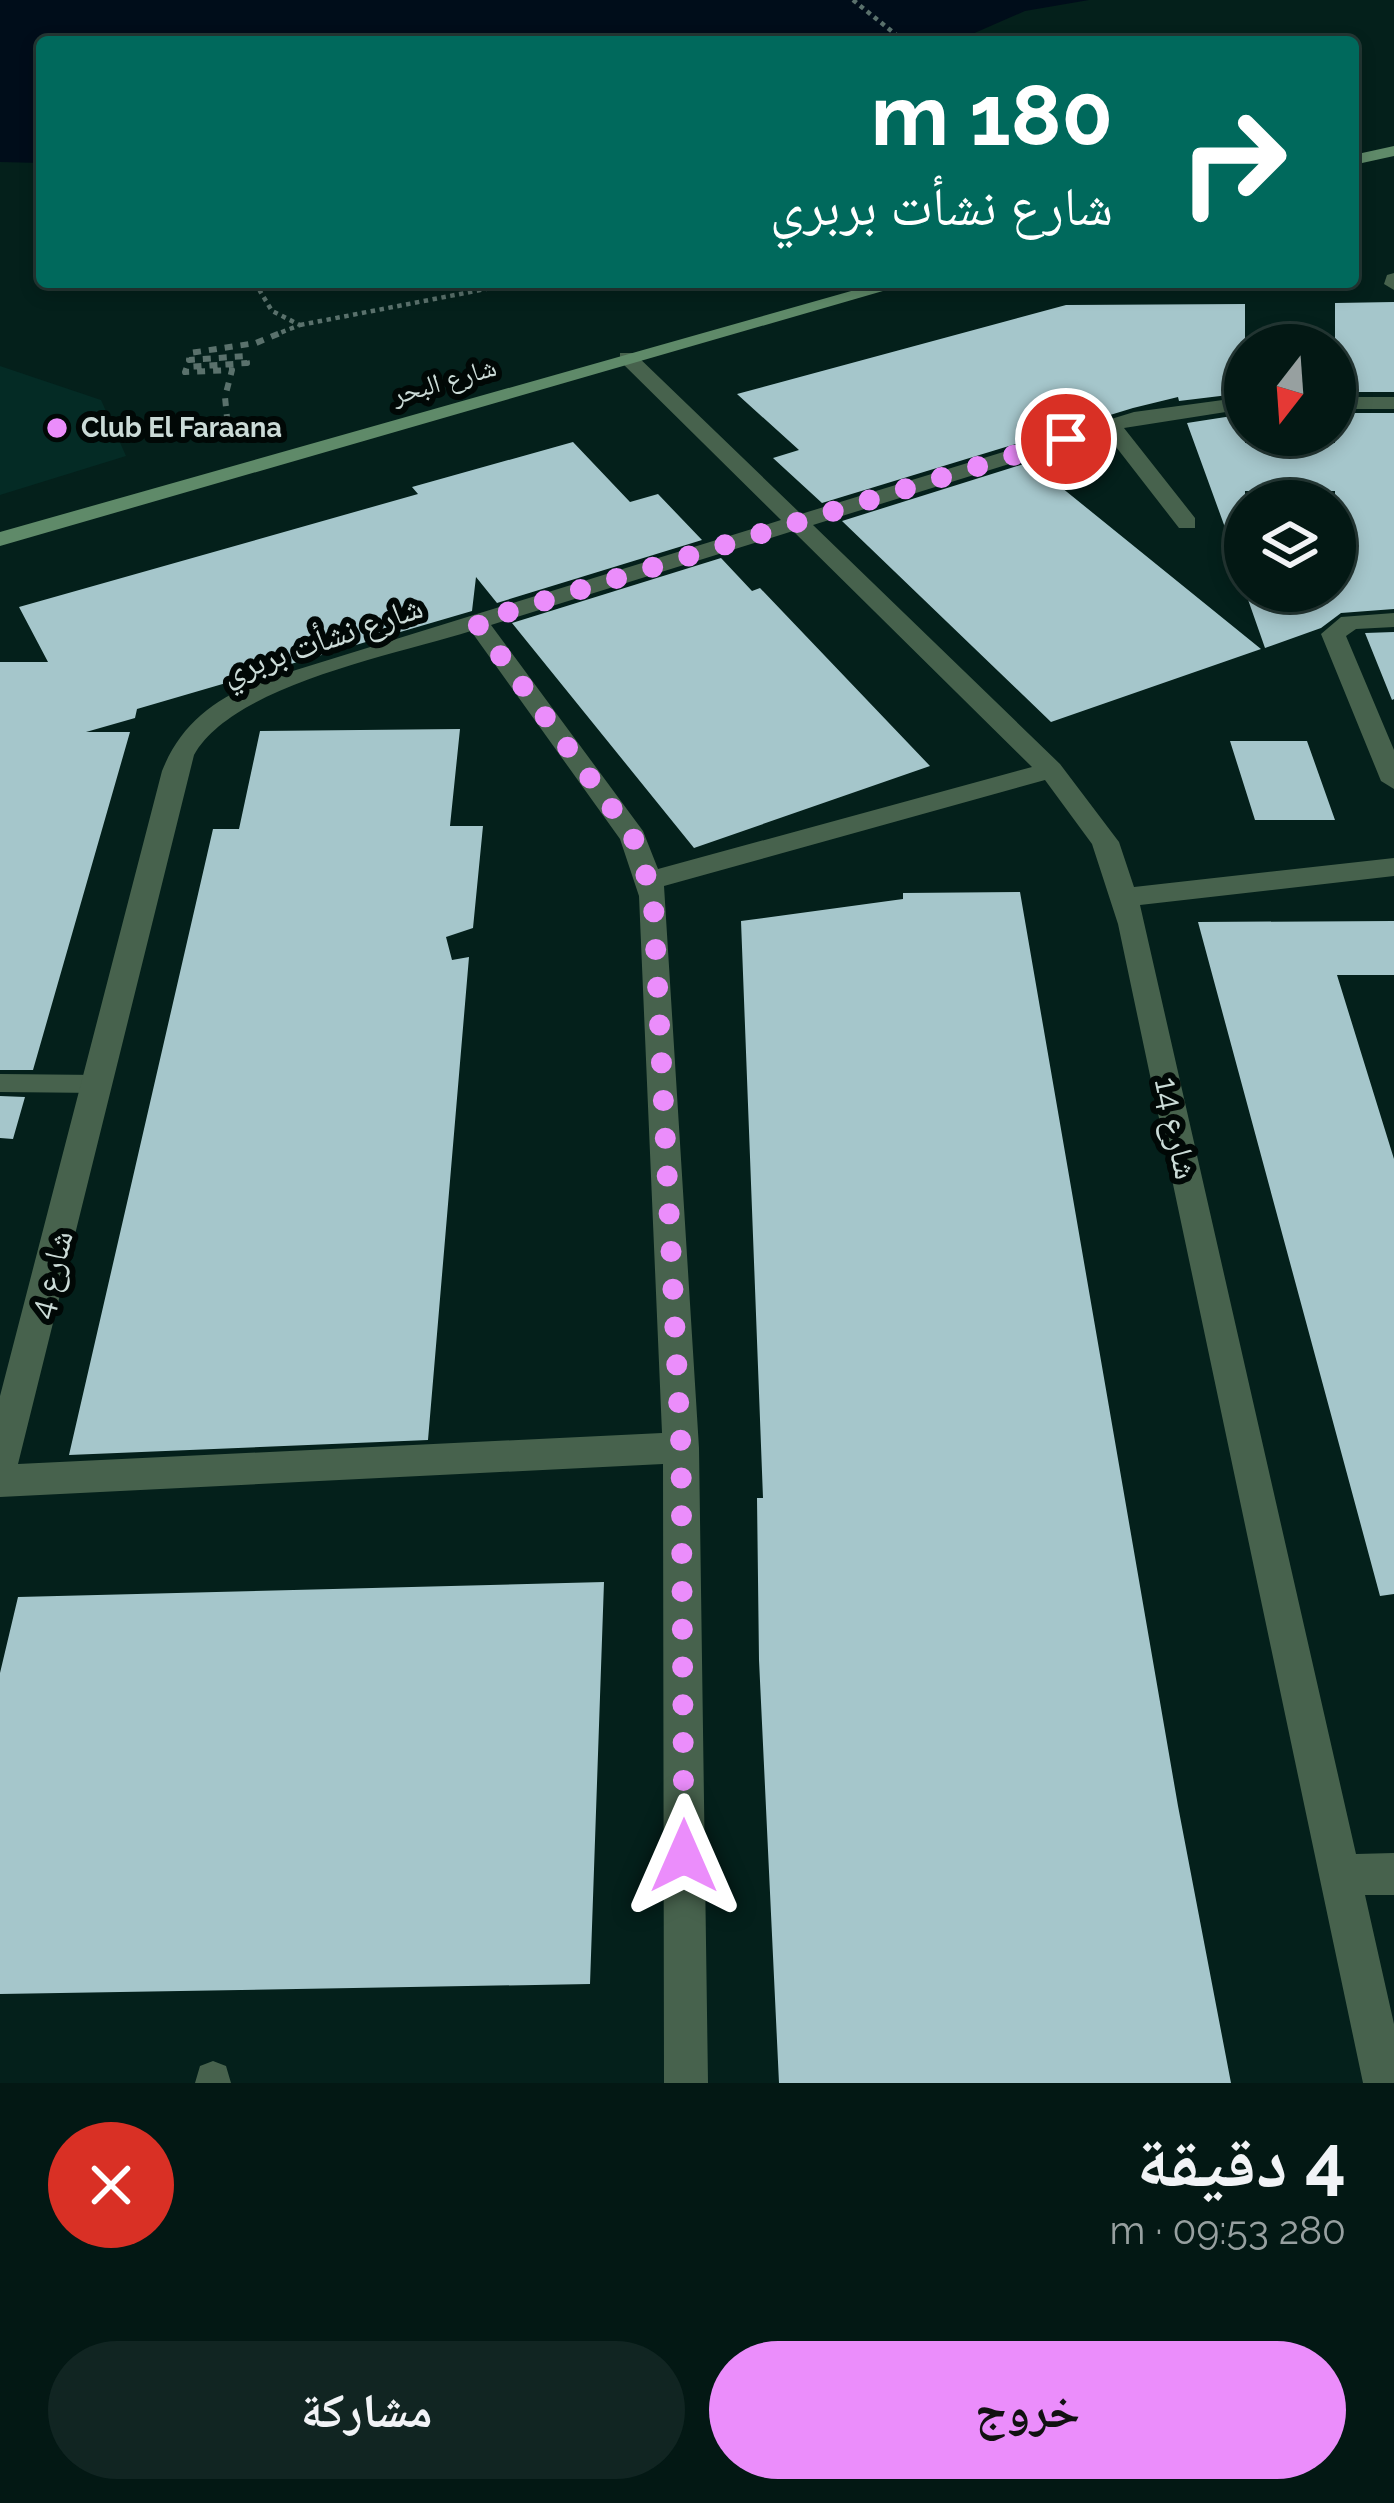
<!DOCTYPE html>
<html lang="ar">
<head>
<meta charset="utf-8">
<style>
	:root { --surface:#031814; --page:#112522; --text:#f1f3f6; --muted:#97a0a0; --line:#243734; --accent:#eb8dfb }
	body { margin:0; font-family:Raleway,"Noto Naskh Arabic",sans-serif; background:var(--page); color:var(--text); direction:rtl; height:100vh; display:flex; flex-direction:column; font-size:45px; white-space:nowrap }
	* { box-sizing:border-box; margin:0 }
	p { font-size:39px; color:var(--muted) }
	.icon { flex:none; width:66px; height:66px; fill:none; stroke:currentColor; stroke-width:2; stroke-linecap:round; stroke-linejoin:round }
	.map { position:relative; height:2083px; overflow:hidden; direction:ltr }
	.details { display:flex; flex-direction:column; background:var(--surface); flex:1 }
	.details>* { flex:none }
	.banner { position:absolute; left:36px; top:36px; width:1323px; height:252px; border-radius:12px; box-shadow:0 6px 18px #0003,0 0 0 3px var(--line); direction:rtl; background:#00695c; color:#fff; overflow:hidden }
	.needle { width:78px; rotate:197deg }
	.tools { position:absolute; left:1224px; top:324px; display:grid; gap:24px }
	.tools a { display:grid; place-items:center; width:132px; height:132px; border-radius:50%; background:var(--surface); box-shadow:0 6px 18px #0003,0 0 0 3px var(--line); font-size:60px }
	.pin { position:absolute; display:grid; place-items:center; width:102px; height:102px; color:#fff; margin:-51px; border:6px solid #fff; border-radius:50%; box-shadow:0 3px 12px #0007 }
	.me { position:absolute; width:132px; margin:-66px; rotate:0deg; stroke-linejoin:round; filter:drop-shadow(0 0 9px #0008) }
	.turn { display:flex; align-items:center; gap:42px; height:252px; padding:0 48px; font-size:54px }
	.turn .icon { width:156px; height:156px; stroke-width:2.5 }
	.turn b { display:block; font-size:84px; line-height:102px }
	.round { display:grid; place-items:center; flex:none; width:126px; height:126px; border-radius:63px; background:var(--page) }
	.overview { display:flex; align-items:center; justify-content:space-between; height:204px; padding:0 48px }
	h1 { font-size:72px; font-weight:700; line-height:90px }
	.primary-button { display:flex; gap:24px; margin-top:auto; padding:24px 48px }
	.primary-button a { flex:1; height:138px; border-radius:72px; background:var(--accent); color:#111; font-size:48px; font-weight:700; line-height:138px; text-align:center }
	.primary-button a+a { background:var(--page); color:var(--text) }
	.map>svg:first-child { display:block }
	.built { fill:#042b25 }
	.water { fill:#000d1a }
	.building { fill:#a5c6cb }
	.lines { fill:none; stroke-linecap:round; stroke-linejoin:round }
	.path-far1 { stroke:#5a716c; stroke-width:4.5; stroke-dasharray:4.5 4.5; stroke-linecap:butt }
	.path { stroke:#5a716c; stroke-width:6; stroke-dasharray:8 8; stroke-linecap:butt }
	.service { fill:#47624d; fill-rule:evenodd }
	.minor { fill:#47624d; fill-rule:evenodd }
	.secondary { fill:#5f8a69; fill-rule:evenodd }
	.route { stroke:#eb8dfb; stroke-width:21; stroke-dasharray:0 37.8 }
	.poi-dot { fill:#eb8dfb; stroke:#010806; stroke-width:4.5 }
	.labels { text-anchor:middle; stroke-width:12; stroke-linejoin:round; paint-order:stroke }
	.far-street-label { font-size:27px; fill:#cbdbd7; stroke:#010806 }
	.far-poi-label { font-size:27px; font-weight:bold; fill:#cbdbd7; stroke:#010806; text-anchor:start }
	.street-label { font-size:33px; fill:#cbdbd7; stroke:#010806 }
</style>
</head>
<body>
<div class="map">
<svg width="1394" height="2083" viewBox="0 0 1394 2083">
	<rect width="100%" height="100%" fill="#04201b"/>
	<path class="built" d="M0,366L101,400L126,456L0,495Z"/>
	<path class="water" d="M0,0H1089L1025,11L954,42H42V163L0,162Z"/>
	<path class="building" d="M1394,302V392H1335V303Z
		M1245,304V393L1179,401L1178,397L1133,408L822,503L773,458L799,450L737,394L1066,305Z
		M1335,413H1394V609L1341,613L1321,628L1265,648L1245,591H1335V491H1245V565L1239,566L1187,423L1245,414V443H1335Z
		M573,442L630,502L658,494L702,540L497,603L476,577L472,611L137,709L135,718L86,732H130L33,1070H0V662H48L19,607L418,494L412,487Z
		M1030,462L1261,649L1051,722L842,521Z
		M721,558L752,591L760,588L930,766L694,848L512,623Z
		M1394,632V699L1392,700L1365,633Z
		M460,729L450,826H483L473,928L446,937L452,960L469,957L428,1440L69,1455L213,829H239L260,731Z
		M1230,741H1307L1335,820H1255Z
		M1020,892L1178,1806L1231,2083H779L759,1660L757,1498H763L741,921L903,899V893Z
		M1394,921V975H1337L1394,1159V1594L1380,1596L1198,922Z
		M0,1096L25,1097L13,1139L0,1138Z
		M604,1582L590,1984L0,1994V1673L18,1597Z"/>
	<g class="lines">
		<path class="path-far1" d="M853,0L905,42
			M266,282L260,291L272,311L300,325L277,334
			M300,325L522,282"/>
		<path class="path" d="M229,438L225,397L232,370L185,372L187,367L247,363L246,356L189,360L190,353L256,343L285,331"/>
		<path class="service" d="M0,1074L100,1075L109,1078L112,1084L109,1090L100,1093L0,1092Z
			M213,2061L226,2066L231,2083H195L200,2066Z"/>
		<path class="minor" d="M1394,273V290L1384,284L1387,275Z
			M620,353H634L801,514L1134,412L1245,397V409L1124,428L1195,518V528H1179L1106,434L813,525L1060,764L1119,842L1134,887L1394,858V876L1140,905L1356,1854L1394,1853V1895H1365L1394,2024V2083H1363L1118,924L1092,844L1045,780L664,886L699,1448L708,2083H664L663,1464L0,1497V1396L162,771C180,726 211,702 254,683L781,520L620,361ZM793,531L1032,767L658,869L643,831L491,625ZM471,631L620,839L639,896L662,1433L18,1464L194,755C233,685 395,655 471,631Z
			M1335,397H1394V409H1335Z
			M1394,613V627L1356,629L1346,636L1394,750V789L1381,781L1321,634L1341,617Z"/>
		<path class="secondary" d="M1394,146V156L1353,165V155Z
			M883,282H914L0,546V532Z"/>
	</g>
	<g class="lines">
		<path class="route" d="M684,1856L681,1448L653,896L633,837L476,622L1066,439"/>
	</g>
	<circle class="poi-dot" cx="57" cy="428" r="12"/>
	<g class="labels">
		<g class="far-street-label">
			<text transform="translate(444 381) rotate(-16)" y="9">شارع البحر</text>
		</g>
		<g class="far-poi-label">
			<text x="81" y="437">Club El Faraana</text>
		</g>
		<g class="street-label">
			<text transform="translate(322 639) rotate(-19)" y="12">شارع نشأت بربري</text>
			<text transform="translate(1177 1128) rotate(78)" y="12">شارع 14</text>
			<text transform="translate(50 1274) rotate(-75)" y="12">شارع 4</text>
		</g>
	</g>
</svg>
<div class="tools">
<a><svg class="needle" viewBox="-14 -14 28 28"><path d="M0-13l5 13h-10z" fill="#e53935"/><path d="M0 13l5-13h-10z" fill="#97a0a0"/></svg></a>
<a><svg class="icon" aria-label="layers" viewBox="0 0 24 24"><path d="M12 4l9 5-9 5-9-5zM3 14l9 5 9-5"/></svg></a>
</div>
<div class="pin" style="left:1066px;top:439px;background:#d93025"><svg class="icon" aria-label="arrive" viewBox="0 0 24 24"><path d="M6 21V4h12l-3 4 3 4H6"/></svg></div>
<svg class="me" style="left:684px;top:1856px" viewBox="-20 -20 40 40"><path d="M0-17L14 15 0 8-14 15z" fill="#eb8dfb" stroke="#fff" stroke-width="4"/></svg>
<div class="banner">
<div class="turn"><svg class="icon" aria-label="right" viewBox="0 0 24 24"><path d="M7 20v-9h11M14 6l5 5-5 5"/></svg><div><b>180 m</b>شارع نشأت بربري</div></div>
</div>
</div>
<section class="details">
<div class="overview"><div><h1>4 دقيقة</h1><p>280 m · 09:53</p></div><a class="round" style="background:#d93025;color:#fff"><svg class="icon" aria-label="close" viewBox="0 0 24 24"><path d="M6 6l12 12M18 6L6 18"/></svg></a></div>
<div class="primary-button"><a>خروج</a><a>مشاركة</a></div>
</section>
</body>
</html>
